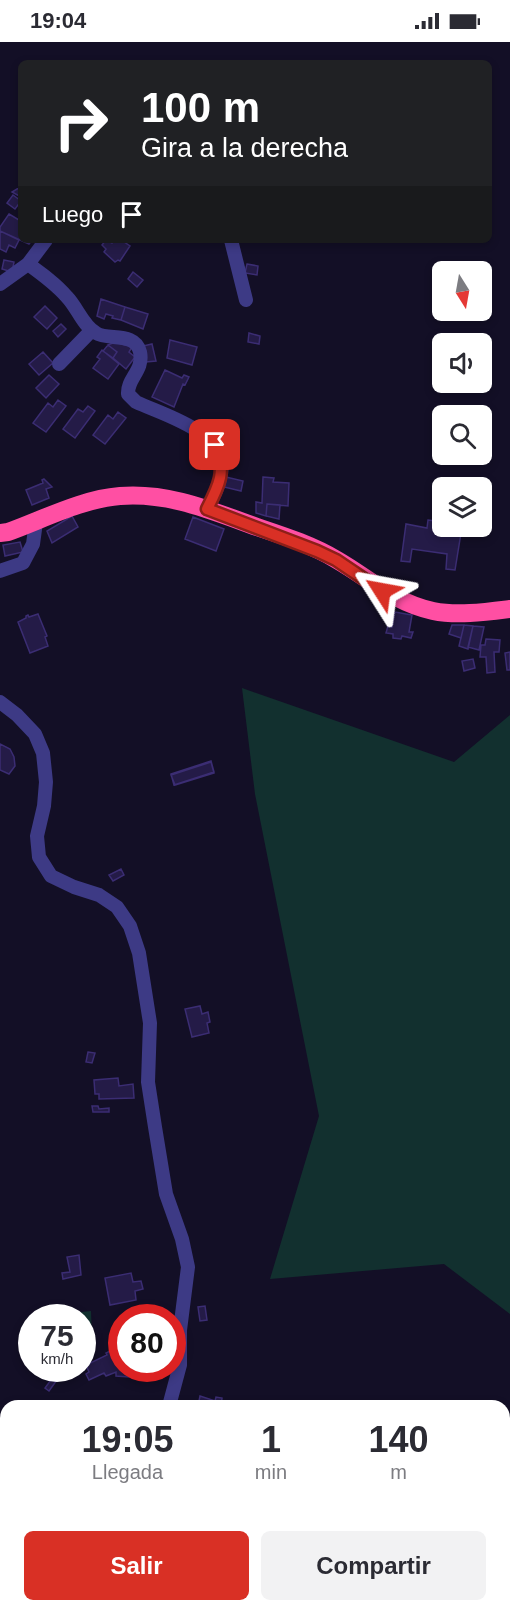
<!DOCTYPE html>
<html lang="es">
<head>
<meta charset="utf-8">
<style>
	:root { --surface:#fff; --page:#f2f2f3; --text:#2b2b33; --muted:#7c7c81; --accent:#d93025 }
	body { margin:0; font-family:Helvetica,sans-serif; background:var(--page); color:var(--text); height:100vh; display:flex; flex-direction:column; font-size:22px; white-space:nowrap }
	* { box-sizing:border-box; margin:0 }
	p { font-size:20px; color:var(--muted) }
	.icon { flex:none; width:33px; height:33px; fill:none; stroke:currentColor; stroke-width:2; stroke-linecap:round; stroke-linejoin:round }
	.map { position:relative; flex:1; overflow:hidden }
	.sheet { position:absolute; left:0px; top:1358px; width:510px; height:212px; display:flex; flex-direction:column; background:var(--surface); border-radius:18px 18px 0 0; box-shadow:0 3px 9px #0003 }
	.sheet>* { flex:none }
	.top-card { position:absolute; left:18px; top:18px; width:474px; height:183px; border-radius:9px; box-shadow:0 3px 9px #0003; background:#202124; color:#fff; overflow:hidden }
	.needle { width:39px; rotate:169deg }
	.buttons { position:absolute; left:432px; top:219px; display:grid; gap:12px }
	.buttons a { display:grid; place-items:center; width:60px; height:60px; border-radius:9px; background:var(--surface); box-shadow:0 3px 9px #0003; font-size:30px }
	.speed { position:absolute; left:18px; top:1262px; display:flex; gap:12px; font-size:30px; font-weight:700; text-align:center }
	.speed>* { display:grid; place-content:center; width:78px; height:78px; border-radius:50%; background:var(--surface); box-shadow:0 3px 9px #0003; line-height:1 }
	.speed small { font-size:15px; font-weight:400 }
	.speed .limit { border:9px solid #d22; background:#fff; color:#111 }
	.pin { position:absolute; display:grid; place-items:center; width:51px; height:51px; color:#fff; margin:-26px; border-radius:12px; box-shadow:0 3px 9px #0006 }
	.me { position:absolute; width:66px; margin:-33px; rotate:304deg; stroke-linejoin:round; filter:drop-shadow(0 0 4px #0008) }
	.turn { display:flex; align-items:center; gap:21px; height:126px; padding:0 24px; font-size:27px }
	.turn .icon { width:78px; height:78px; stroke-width:2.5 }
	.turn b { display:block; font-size:42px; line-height:51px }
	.then { display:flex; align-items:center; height:57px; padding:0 24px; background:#0003; gap:12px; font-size:22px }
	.eta { display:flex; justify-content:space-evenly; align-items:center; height:102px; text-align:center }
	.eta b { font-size:36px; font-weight:600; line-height:42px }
	.button { display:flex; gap:12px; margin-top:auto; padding:12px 24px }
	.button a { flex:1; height:69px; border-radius:9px; background:var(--accent); color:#fff; font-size:24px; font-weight:600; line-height:69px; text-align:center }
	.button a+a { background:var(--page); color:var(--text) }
	.status { display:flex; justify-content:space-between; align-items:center; height:42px; padding:0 30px; background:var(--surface); direction:ltr }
	.status svg { height:16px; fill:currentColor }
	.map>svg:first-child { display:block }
	.green { fill:#12302f }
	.building { fill:#241b47; stroke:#3b2d73; stroke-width:1.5 }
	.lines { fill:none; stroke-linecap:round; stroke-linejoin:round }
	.minor { stroke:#3d3a85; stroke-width:14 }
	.highway { stroke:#ff4fa3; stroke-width:18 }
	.route-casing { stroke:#8d1f18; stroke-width:15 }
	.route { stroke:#d93025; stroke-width:10 }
</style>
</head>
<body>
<div class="status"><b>19:04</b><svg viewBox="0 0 49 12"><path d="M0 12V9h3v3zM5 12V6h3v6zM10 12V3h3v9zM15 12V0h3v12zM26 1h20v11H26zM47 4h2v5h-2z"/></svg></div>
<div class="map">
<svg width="510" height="1568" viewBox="0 0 510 1568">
	<rect width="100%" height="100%" fill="#130f26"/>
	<path class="green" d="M242,646L454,720L510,673V1272L444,1222L270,1237L319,1074L255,752Z
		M91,1269L92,1296L83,1297L82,1275H33Z"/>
	<path class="building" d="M21,146V155L12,150L17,147Z
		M13,153L21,159L15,167L7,161Z
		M9,172L19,178L21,198H32L29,202L0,189V185Z
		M0,189L19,198L15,206L9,203L6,210L0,207Z
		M106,198L112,201L115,198H121L130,204L120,219L118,218L115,220L104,210L106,207L102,203Z
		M4,218L14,220L12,230L2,227Z
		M247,222L258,224L257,233L245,231Z
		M133,230L143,238L137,245L128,237Z
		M101,257L125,265L121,278L112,276L113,274L106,272L104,277L97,274Z
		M45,264L57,276L47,287L34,275Z
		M125,265L148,272L143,287L121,278Z
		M61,282L66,287L58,295L53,289Z
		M249,291L260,294L259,302L248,300Z
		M170,298L197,305L192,323L167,316Z
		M115,300L132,305L129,310L135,315L126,327L113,316L117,310L108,303Z
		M152,302L156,319L146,320L143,304Z
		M108,303L117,310L113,316L103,309Z
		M102,308L119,322L108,337L93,326L100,317L97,315Z
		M43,310L53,321L39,333L29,322Z
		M165,328L182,336L184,333L189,335L185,343L183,342L174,365L152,355Z
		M49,333L59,342L46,356L36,346Z
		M58,358L66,364L46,390L33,381L48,361L53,365Z
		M88,364L95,369L75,396L63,387L78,367L83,370Z
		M118,370L126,376L105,402L93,393L108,373L113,377Z
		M226,435L243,439L241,449L224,445Z
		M263,435L274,436L273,440L289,441L288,464L267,462L266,474L256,471V460L262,461Z
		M44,437L52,445L46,447L49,456L32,463L26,448L43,441L42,438Z
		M267,462L280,463L279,477L266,474Z
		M72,474L78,485L52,501L47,489Z
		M193,475L224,487L216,509L185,497Z
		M428,478L442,480V484H456V490L461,491L455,528L446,527L447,512L412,507L410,520L401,519L406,482L427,486Z
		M20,500L23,510L5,514L3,503Z
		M395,570L412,573L409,590H413L411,596L402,594L401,597L393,596V592L386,591L388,584L392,585Z
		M38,572L47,594L45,595L48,604L30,611L18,580L26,576V574L28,573L29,575Z
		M452,583H464L461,596L449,592Z
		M464,583L473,584L468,607L459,604Z
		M473,584L484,585L479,608L468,605Z
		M486,597L500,598L499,610H494L495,630L487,631L486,615H480L481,603H485Z
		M510,610V628H507L505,611Z
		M473,617L475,626L464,629L462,619Z
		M0,702L10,707L14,715L15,724L9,732L0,728Z
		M211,719L214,730L174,743L171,732Z
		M211,720L214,731L175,743L171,733Z
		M121,827L124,833L113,839L109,833Z
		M200,964L202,972L208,970L210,980L207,981L209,991L192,995L185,967Z
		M88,1010L95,1011L92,1021L86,1020Z
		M118,1036L119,1044L133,1042L134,1056L99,1057V1052H95L94,1038Z
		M92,1064H98L99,1067L109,1066V1070H93Z
		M79,1213L81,1233L63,1237L62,1231L70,1230L67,1215Z
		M131,1231L133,1240L141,1239L143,1247L135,1249L136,1258L110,1263L105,1236Z
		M205,1264L207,1278L200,1279L198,1265Z
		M114,1307L115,1309L122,1310V1326H130L129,1335L116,1334V1330L106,1334L104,1331L89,1338L86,1332L89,1330L86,1323L107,1313L106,1311Z
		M53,1335L57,1338L49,1349L45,1346Z
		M200,1354L215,1359L216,1355L222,1356L221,1364H198Z
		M65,1563H85L84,1565L89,1568H65L63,1567Z"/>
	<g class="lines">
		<path class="minor" d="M231,198L246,258
			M28,222C42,232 56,242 67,255C77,265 83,284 96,291C108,299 135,289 140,310C144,329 127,336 128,352L136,360C166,374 228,390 221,432C219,445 213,456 207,467
			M0,242L28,222L46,198
			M59,322L92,288
			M0,529L23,521L33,502L36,480
			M0,660L17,673L35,692L43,711L46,740L44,764L37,794L39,815L51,834L74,845L99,853L117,865L130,884L139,911L150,981L148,1040L155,1085L166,1152L182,1197L188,1225L180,1288V1323L169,1364
			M127,1563L128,1568"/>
		<path class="highway" d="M0,491L8,490C44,477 82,457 120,454C169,450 212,469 257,485C284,494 312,503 337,518C370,537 393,560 433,569C457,574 486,570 510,567"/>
	</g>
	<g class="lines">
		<g class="route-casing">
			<path id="route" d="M215,403C227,428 219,444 207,467L317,509L336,518L382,549"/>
		</g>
		<use href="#route" class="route"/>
	</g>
</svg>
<div class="buttons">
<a><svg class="needle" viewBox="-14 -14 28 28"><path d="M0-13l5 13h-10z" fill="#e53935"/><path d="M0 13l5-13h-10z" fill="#7c7c81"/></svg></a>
<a><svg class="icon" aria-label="sound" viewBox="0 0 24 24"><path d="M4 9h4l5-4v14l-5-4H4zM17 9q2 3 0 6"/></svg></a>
<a><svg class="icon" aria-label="search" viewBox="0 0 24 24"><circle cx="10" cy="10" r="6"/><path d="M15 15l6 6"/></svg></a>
<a><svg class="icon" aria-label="layers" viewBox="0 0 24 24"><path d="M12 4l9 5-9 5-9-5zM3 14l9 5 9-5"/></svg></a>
</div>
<div class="speed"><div>75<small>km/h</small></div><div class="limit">80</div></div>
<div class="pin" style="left:215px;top:403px;background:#d93025"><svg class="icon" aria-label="arrive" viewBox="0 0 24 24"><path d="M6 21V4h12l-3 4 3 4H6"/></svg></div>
<svg class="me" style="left:382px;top:549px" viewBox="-20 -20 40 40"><path d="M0-17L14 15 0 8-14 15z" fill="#d93025" stroke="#fff" stroke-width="4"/></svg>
<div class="top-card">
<div class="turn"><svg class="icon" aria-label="right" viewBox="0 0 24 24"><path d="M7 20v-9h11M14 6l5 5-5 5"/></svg><div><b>100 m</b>Gira a la derecha</div></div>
<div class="then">Luego<svg class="icon" aria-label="arrive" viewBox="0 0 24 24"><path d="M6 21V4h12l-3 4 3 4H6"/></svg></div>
</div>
<section class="sheet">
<div class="eta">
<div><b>19:05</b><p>Llegada</p></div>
<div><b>1</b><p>min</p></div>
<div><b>140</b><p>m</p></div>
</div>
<div class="button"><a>Salir</a><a>Compartir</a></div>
</section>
</div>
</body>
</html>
